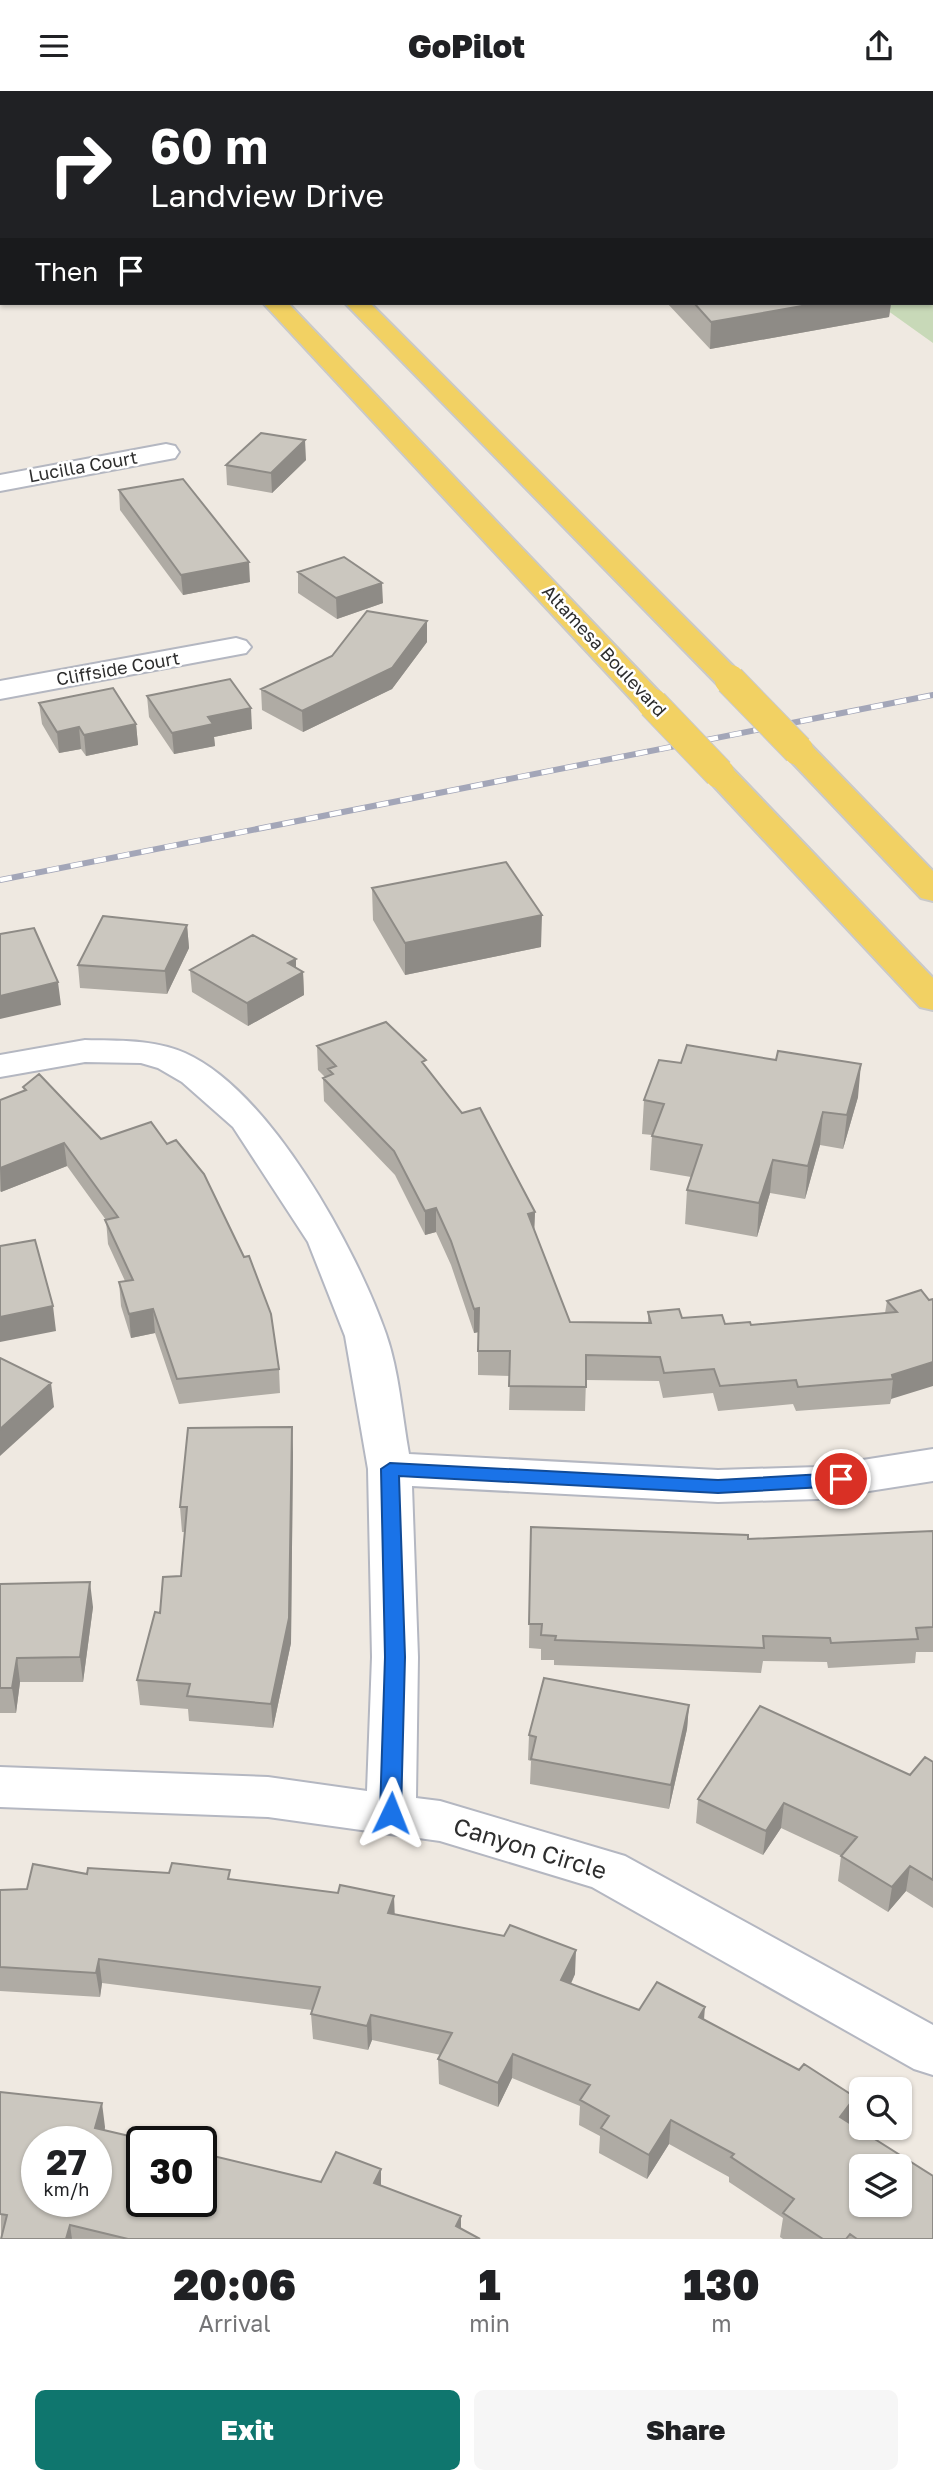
<!DOCTYPE html>
<html lang="en">
<head>
<meta charset="utf-8">
<style>
	:root { --surface:#fff; --page:#f6f6f6; --text:#202124; --muted:#757577; --accent:#0f766e }
	body { margin:0; font-family:"Golos Text",sans-serif; background:var(--page); color:var(--text); height:100vh; display:flex; flex-direction:column; font-size:26px; white-space:nowrap }
	* { box-sizing:border-box; margin:0 }
	p { font-size:23px; color:var(--muted) }
	.icon { flex:none; width:38px; height:38px; fill:none; stroke:currentColor; stroke-width:2; stroke-linecap:round; stroke-linejoin:round }
	.map { position:relative; height:2148px; overflow:hidden }
	.sheet { display:flex; flex-direction:column; background:var(--surface); flex:1 }
	.sheet>* { flex:none }
	.top-card { position:absolute; left:0px; top:0px; width:934px; height:214px; box-shadow:0 2px 5px #0004; background:#202124; color:#fff; overflow:hidden }
	.fabs { position:absolute; left:849px; top:1986px; display:grid; gap:14px }
	.fabs a { display:grid; place-items:center; width:63px; height:63px; border-radius:10px; background:var(--surface); box-shadow:0 2px 5px #0004; font-size:35px }
	.speed { position:absolute; left:21px; top:2035px; display:flex; gap:14px; font-size:35px; font-weight:700; text-align:center }
	.speed>* { display:grid; place-content:center; width:91px; height:91px; border-radius:50%; background:var(--surface); box-shadow:0 2px 5px #0004; line-height:1 }
	.speed small { font-size:18px; font-weight:400 }
	.speed .limit { border:4px solid #111; border-radius:10px; background:#fff; color:#111 }
	.pin { position:absolute; display:grid; place-items:center; width:60px; height:60px; color:#fff; margin:-30px; border:4px solid #fff; border-radius:50%; box-shadow:0 2px 7px #0007 }
	.me { position:absolute; width:77px; margin:-38px; rotate:2deg; stroke-linejoin:round; filter:drop-shadow(0 0 5px #0008) }
	.turn { display:flex; align-items:center; gap:24px; height:147px; padding:0 35px; font-size:32px }
	.turn .icon { width:91px; height:91px; stroke-width:2.5 }
	.turn b { display:block; font-size:49px; line-height:60px }
	.then { display:flex; align-items:center; height:66px; padding:0 35px; background:#0003; gap:14px; font-size:26px }
	.eta { display:flex; justify-content:space-evenly; align-items:center; height:119px; text-align:center }
	.eta b { font-size:42px; font-weight:800; line-height:49px }
	.action { display:flex; gap:14px; margin-top:auto; padding:14px 35px }
	.action a { flex:1; height:80px; border-radius:10px; background:var(--accent); color:#fff; font-size:28px; font-weight:800; line-height:80px; text-align:center }
	.action a+a { background:var(--page); color:var(--text) }
	header { display:flex; justify-content:space-between; align-items:center; height:91px; padding:0 35px; background:var(--surface); font-size:32px; font-weight:800 }
	.map>svg:first-child { display:block }
	.cemetery { fill:#c8d9b8 }
	.lines { fill:none; stroke-linecap:round; stroke-linejoin:round }
	.minor-casing { stroke:#b4b7c1; stroke-width:4 }
	.major-casing { stroke:#c9c9c9; stroke-width:4 }
	.minor { fill:#fff; fill-rule:evenodd }
	.major { fill:#f2d163; fill-rule:evenodd }
	.rail-casing { stroke:#a3a6b8; stroke-width:6 }
	.rail { stroke:#fff; stroke-width:4.5; stroke-dasharray:12; stroke-linecap:butt }
	.major-bridge-casing { stroke:#c9c9c9; stroke-width:32; stroke-linecap:butt }
	.major-bridge { stroke:#f2d163; stroke-width:30 }
	.wall { fill:#afaba4 }
	.shaded-wall { fill:#8e8b86 }
	.building { fill:#cbc7bf; stroke:#8e8b86; stroke-width:2; fill-rule:evenodd }
	.route { fill:#1a73e8; stroke:#114b97; stroke-width:2 }
	.labels { text-anchor:middle; stroke-width:5; stroke-linejoin:round; paint-order:stroke }
	.far-street-label { font-size:18px; fill:#2e2e2e; stroke:#fff }
	.near-street-label { font-size:24px; fill:#2e2e2e; stroke:#fff }
</style>
</head>
<body>
<header><svg class="icon" aria-label="menu" viewBox="0 0 24 24"><path d="M4 6h16M4 12h16M4 18h16"/></svg>GoPilot<svg class="icon" aria-label="share" viewBox="0 0 24 24"><path d="M12 15V3M7 8l5-5 5 5M5 13v7h14v-7"/></svg></header>
<div class="map">
<svg width="933" height="2148" viewBox="0 0 933 2148">
	<rect width="100%" height="100%" fill="#efe9e1"/>
	<path class="cemetery" d="M583,0H933V252L877,212H933V2Z"/>
	<g class="lines">
		<g class="minor-casing">
			<path id="minor" d="M166,353L175,355L179,361L175,367L0,400V384Z
				M236,547L246,550L251,556L246,562L0,608V590Z
				M85,949C119,950 153,948 185,962C270,1000 356,1157 386,1243C399,1280 402,1324 409,1363L718,1379L818,1376L933,1358V1390L818,1408L718,1411L412,1395L418,1566L416,1707L440,1710L625,1765L933,1934V1984L914,1978L592,1796L440,1750L268,1726L0,1716V1676L268,1686L367,1700L372,1566L368,1378L345,1245L308,1151L233,1036L182,991L158,977L141,972L85,971L0,986V964Z"/>
		</g>
		<g class="major-casing">
			<path id="major" d="M74,0H95L96,2H75Z
				M143,0H163L164,2H144Z
				M263,212H288L664,606L668,613L664,620L653,622L642,620Z
				M345,212H370L741,583L745,589L741,595L730,598L719,595Z
				M798,650L809,652L933,780V810L921,807L787,666L782,659L787,652Z
				M719,672L730,675L933,887V919L920,916L708,689L703,682L708,675Z"/>
		</g>
		<use href="#minor" class="minor"/>
		<use href="#major" class="major"/>
		<g class="rail-casing">
			<path id="rail" d="M0,789L933,604"/>
		</g>
		<use href="#rail" class="rail"/>
		<g class="major-bridge-casing">
			<path id="major-bridge" d="M730,589L798,659
				M653,613L719,682"/>
		</g>
		<use href="#major-bridge" class="major-bridge"/>
	</g>
	<path class="wall" d="M234,0H368L370,2H236Z
		M474,0H615L617,2H476Z
		M667,212H891L889,226L710,258Z
		M306,369L272,402L227,394L226,374Z
		M119,399L250,491L183,504L120,419Z
		M298,481L383,512L337,528L298,502Z
		M427,551L392,598L303,641L262,619L261,598Z
		M147,605L252,638L214,646L215,655L174,663L149,626Z
		M39,612L136,633L138,654L86,665L81,658L59,662L42,633Z
		M372,797L541,856L405,884L373,829Z
		M187,834L189,857L167,903L80,897L78,874Z
		M296,877L303,881L304,904L248,935L192,901L190,879Z
		M317,955L426,976L535,1121L534,1139L570,1231L648,1232V1221L682,1227L725,1233L751,1234L885,1222L887,1210L921,1199L890,1313L796,1320L793,1313L718,1320L713,1302L663,1307L659,1290L586,1289L585,1320L509,1319L510,1285L478,1284V1241L474,1242L451,1174L436,1141L425,1144L395,1084L324,1010L323,987L325,986L318,979Z
		M681,972L858,1006L843,1058L820,1054L805,1108L770,1102L757,1146L685,1133L687,1099L691,1086L650,1079L652,1044L642,1043L644,1009Z
		M23,996L279,1278L280,1302L179,1313L155,1242L131,1247L121,1215L119,1191L125,1190L108,1153L106,1129L67,1075L1,1101L0,1100V1009L24,1000Z
		M293,1361L291,1552L273,1637L189,1630L188,1618L140,1614L137,1589L160,1522L181,1485L185,1441H182L180,1416Z
		M531,1436L748,1448L933,1440V1561H916L915,1572L828,1577L827,1571L763,1570L761,1582L554,1574V1569H541V1558L529,1557Z
		M0,1493L93,1516L83,1591H20L16,1622H0Z
		M689,1614L687,1638L669,1718L530,1693L531,1670L528,1669L529,1644Z
		M933,1671V1817L906,1800L888,1821L838,1790L841,1765L781,1737L763,1764L696,1732L698,1708L910,1684Z
		M87,1783L231,1789L395,1823L575,1883L571,1893L639,1919L704,1929L852,2030L850,2032L933,2148H783L780,2146L783,2127L729,2091V2086L669,2053L647,2088L599,2062L600,2045L579,2034L580,2015L512,1987L498,2016L439,1993L438,1968L441,1964L372,1949L368,1959L313,1948L311,1923L312,1919L102,1892L100,1906L0,1900V1799L27,1798Z
		M0,2001L105,2036V2039L321,2091L381,2078V2095L461,2125V2138L480,2148H1Z"/>
	<path class="shaded-wall" d="M252,0H287V2H252Z
		M0,128H2V148H0Z
		M819,212H891L889,226L710,258L711,231Z
		M305,349L306,369L272,402L271,382Z
		M249,471L250,491L183,504L181,484Z
		M382,492L383,512L337,528L336,507Z
		M427,530V551L392,598L303,641L302,620Z
		M251,617L252,638L214,646L215,655L174,663L172,642L208,626Z
		M136,633L138,654L86,665L84,644Z
		M79,636L81,658L59,662L57,641Z
		M542,824L541,856L405,884V852Z
		M187,834L189,857L167,903L165,880Z
		M296,868V884L303,881L304,904L248,935L247,912L288,872Z
		M58,891L61,914L0,928V905Z
		M861,973L858,1006L843,1058L847,1024Z
		M823,1021L820,1054L805,1108L808,1075Z
		M64,1052L67,1075L1,1101L0,1077Z
		M773,1069L770,1102L757,1146L759,1112Z
		M436,1117V1141L425,1144V1120Z
		M535,1121L534,1145L528,1123Z
		M53,1215L56,1240L0,1251V1226Z
		M479,1217V1241L474,1242V1218Z
		M153,1218L155,1242L131,1247L129,1223Z
		M933,1271V1295L891,1308L893,1288L892,1284Z
		M51,1292L54,1316L0,1365V1338Z
		M292,1336L293,1361L291,1552L273,1637L271,1613Z
		M90,1491L93,1516L83,1591L80,1566Z
		M17,1567L20,1591L16,1622L12,1597Z
		M689,1614L687,1638L669,1718L671,1694Z
		M784,1712L781,1737L763,1764L766,1740Z
		M910,1775L906,1800L888,1821L892,1796Z
		M394,1805L395,1830L388,1822Z
		M576,1859L575,1883L561,1914V1889Z
		M99,1868L102,1892L100,1906L96,1882Z
		M705,1916L703,1941L699,1926Z
		M371,1924L372,1949L368,1959L367,1935Z
		M513,1963L512,1987L498,2016V1992Z
		M855,2006L852,2030L836,2050L840,2026Z
		M102,2012L105,2036L99,2061L95,2037Z
		M671,2029L669,2053L647,2088L649,2064Z
		M381,2078V2102L374,2092Z
		M461,2125V2148L456,2135Z
		M70,2134L72,2148H66Z"/>
	<path class="building" d="M302,0H368L370,2H304Z
		M497,0H615L617,2H498Z
		M0,12H2V128H0Z
		M694,212H819L711,231Z
		M261,342L305,349L271,382L226,374Z
		M183,388L249,471L181,484L119,399Z
		M344,466L382,492L336,507L298,481Z
		M367,520L427,530L392,577L302,620L261,598L332,565Z
		M230,588L251,617L208,626L213,633L172,642L147,605Z
		M113,597L136,633L84,644L79,636L57,641L39,612Z
		M506,771L542,824L405,852L372,797Z
		M103,825L187,834L165,880L78,874Z
		M34,837L58,891L0,905V843Z
		M253,844L296,868L288,872L303,881L247,912L190,879Z
		M386,931L426,969L422,971L462,1022L480,1017L535,1121L528,1123L570,1231L651,1232L648,1221L679,1218L682,1227L722,1224L725,1233L750,1231L751,1234L897,1221L887,1210L921,1199L929,1209L933,1208V1271L892,1284L893,1288L798,1296L796,1289L720,1295L714,1278L664,1282L660,1266L586,1264V1296L509,1295L510,1260H478L479,1217L474,1218L451,1150L436,1117L425,1120L394,1060L323,987L333,983L328,978L336,975L317,955Z
		M687,954L776,969L778,960L861,973L847,1024L823,1021L808,1075L773,1069L759,1112L687,1099L702,1054L652,1045L664,1013L644,1009L659,969L681,972Z
		M39,983L101,1048L151,1031L167,1053L176,1049L204,1083L244,1166L249,1165L271,1223L279,1278L177,1288L153,1218L129,1223L119,1191L133,1189L105,1129L118,1126L64,1052L0,1077V1009L26,999L23,996Z
		M35,1149L53,1215L0,1226V1155Z
		M0,1267L51,1292L0,1338Z
		M292,1336L289,1527L271,1613L187,1605L190,1593L137,1589L155,1521L160,1522L163,1486L181,1485L187,1416H180L188,1337Z
		M531,1436L748,1444V1448L933,1440V1536L916,1537L918,1548L831,1552L830,1547L763,1545L764,1557L555,1549L556,1545L541,1544L542,1533H529Z
		M90,1491L80,1566L17,1567L12,1597H0V1493Z
		M544,1587L689,1614L671,1694L531,1668L536,1646L529,1644Z
		M760,1615L910,1684L925,1666L933,1671V1789L910,1775L892,1796L841,1765L857,1746L784,1712L766,1740L698,1708Z
		M172,1772L230,1779L228,1788L338,1802L340,1794L394,1805L388,1822L504,1845L510,1834L576,1859L561,1889L639,1919L657,1891L705,1916L699,1926L799,1979L804,1973L855,2006L840,2026L933,2085V2148H857L850,2143L846,2148H823L783,2122L794,2108L731,2066L734,2063L671,2029L649,2064L601,2037L609,2025L580,2009L590,1994L513,1963L498,1992L438,1968L452,1942L371,1924L367,1935L311,1923L320,1896L99,1868L96,1882L0,1876V1799L27,1798L33,1773L87,1783L88,1777L169,1782ZM861,2076H900V2114H861Z
		M0,2001L102,2012L95,2037L155,2051H142V2110H201V2062L321,2091L336,2061L381,2078L374,2092L461,2125L456,2135L480,2148H128L70,2134L66,2148H1L7,2124L0,2123ZM37,2051H96V2110H37Z"/>
	<path class="route" d="M390,1372L718,1389L841,1382L850,1388L841,1395L718,1402L399,1385L405,1566L401,1722L398,1728H383L380,1722L385,1566L381,1378Z"/>
	<g class="labels">
		<g class="far-street-label">
			<text transform="translate(83 376) rotate(-10)" y="6">Lucilla Court</text>
			<text transform="translate(604 560) rotate(47)" y="6">Altamesa Boulevard</text>
			<text transform="translate(118 578) rotate(-10)" y="6">Cliffside Court</text>
		</g>
		<g class="near-street-label">
			<text transform="translate(530 1758) rotate(17)" y="8">Canyon Circle</text>
		</g>
	</g>
</svg>
<div class="fabs">
<a><svg class="icon" aria-label="search" viewBox="0 0 24 24"><circle cx="10" cy="10" r="6"/><path d="M15 15l6 6"/></svg></a>
<a><svg class="icon" aria-label="layers" viewBox="0 0 24 24"><path d="M12 4l9 5-9 5-9-5zM3 14l9 5 9-5"/></svg></a>
</div>
<div class="speed"><div>27<small>km/h</small></div><div class="limit">30</div></div>
<div class="pin" style="left:841px;top:1388px;background:#d93025"><svg class="icon" aria-label="arrive" viewBox="0 0 24 24"><path d="M6 21V4h12l-3 4 3 4H6"/></svg></div>
<svg class="me" style="left:391px;top:1722px" viewBox="-20 -20 40 40"><path d="M0-17L14 15 0 8-14 15z" fill="#1a73e8" stroke="#fff" stroke-width="4"/></svg>
<div class="top-card">
<div class="turn"><svg class="icon" aria-label="right" viewBox="0 0 24 24"><path d="M7 20v-9h11M14 6l5 5-5 5"/></svg><div><b>60 m</b>Landview Drive</div></div>
<div class="then">Then<svg class="icon" aria-label="arrive" viewBox="0 0 24 24"><path d="M6 21V4h12l-3 4 3 4H6"/></svg></div>
</div>
</div>
<section class="sheet">
<div class="eta">
<div><b>20:06</b><p>Arrival</p></div>
<div><b>1</b><p>min</p></div>
<div><b>130</b><p>m</p></div>
</div>
<div class="action"><a>Exit</a><a>Share</a></div>
</section>
</body>
</html>
